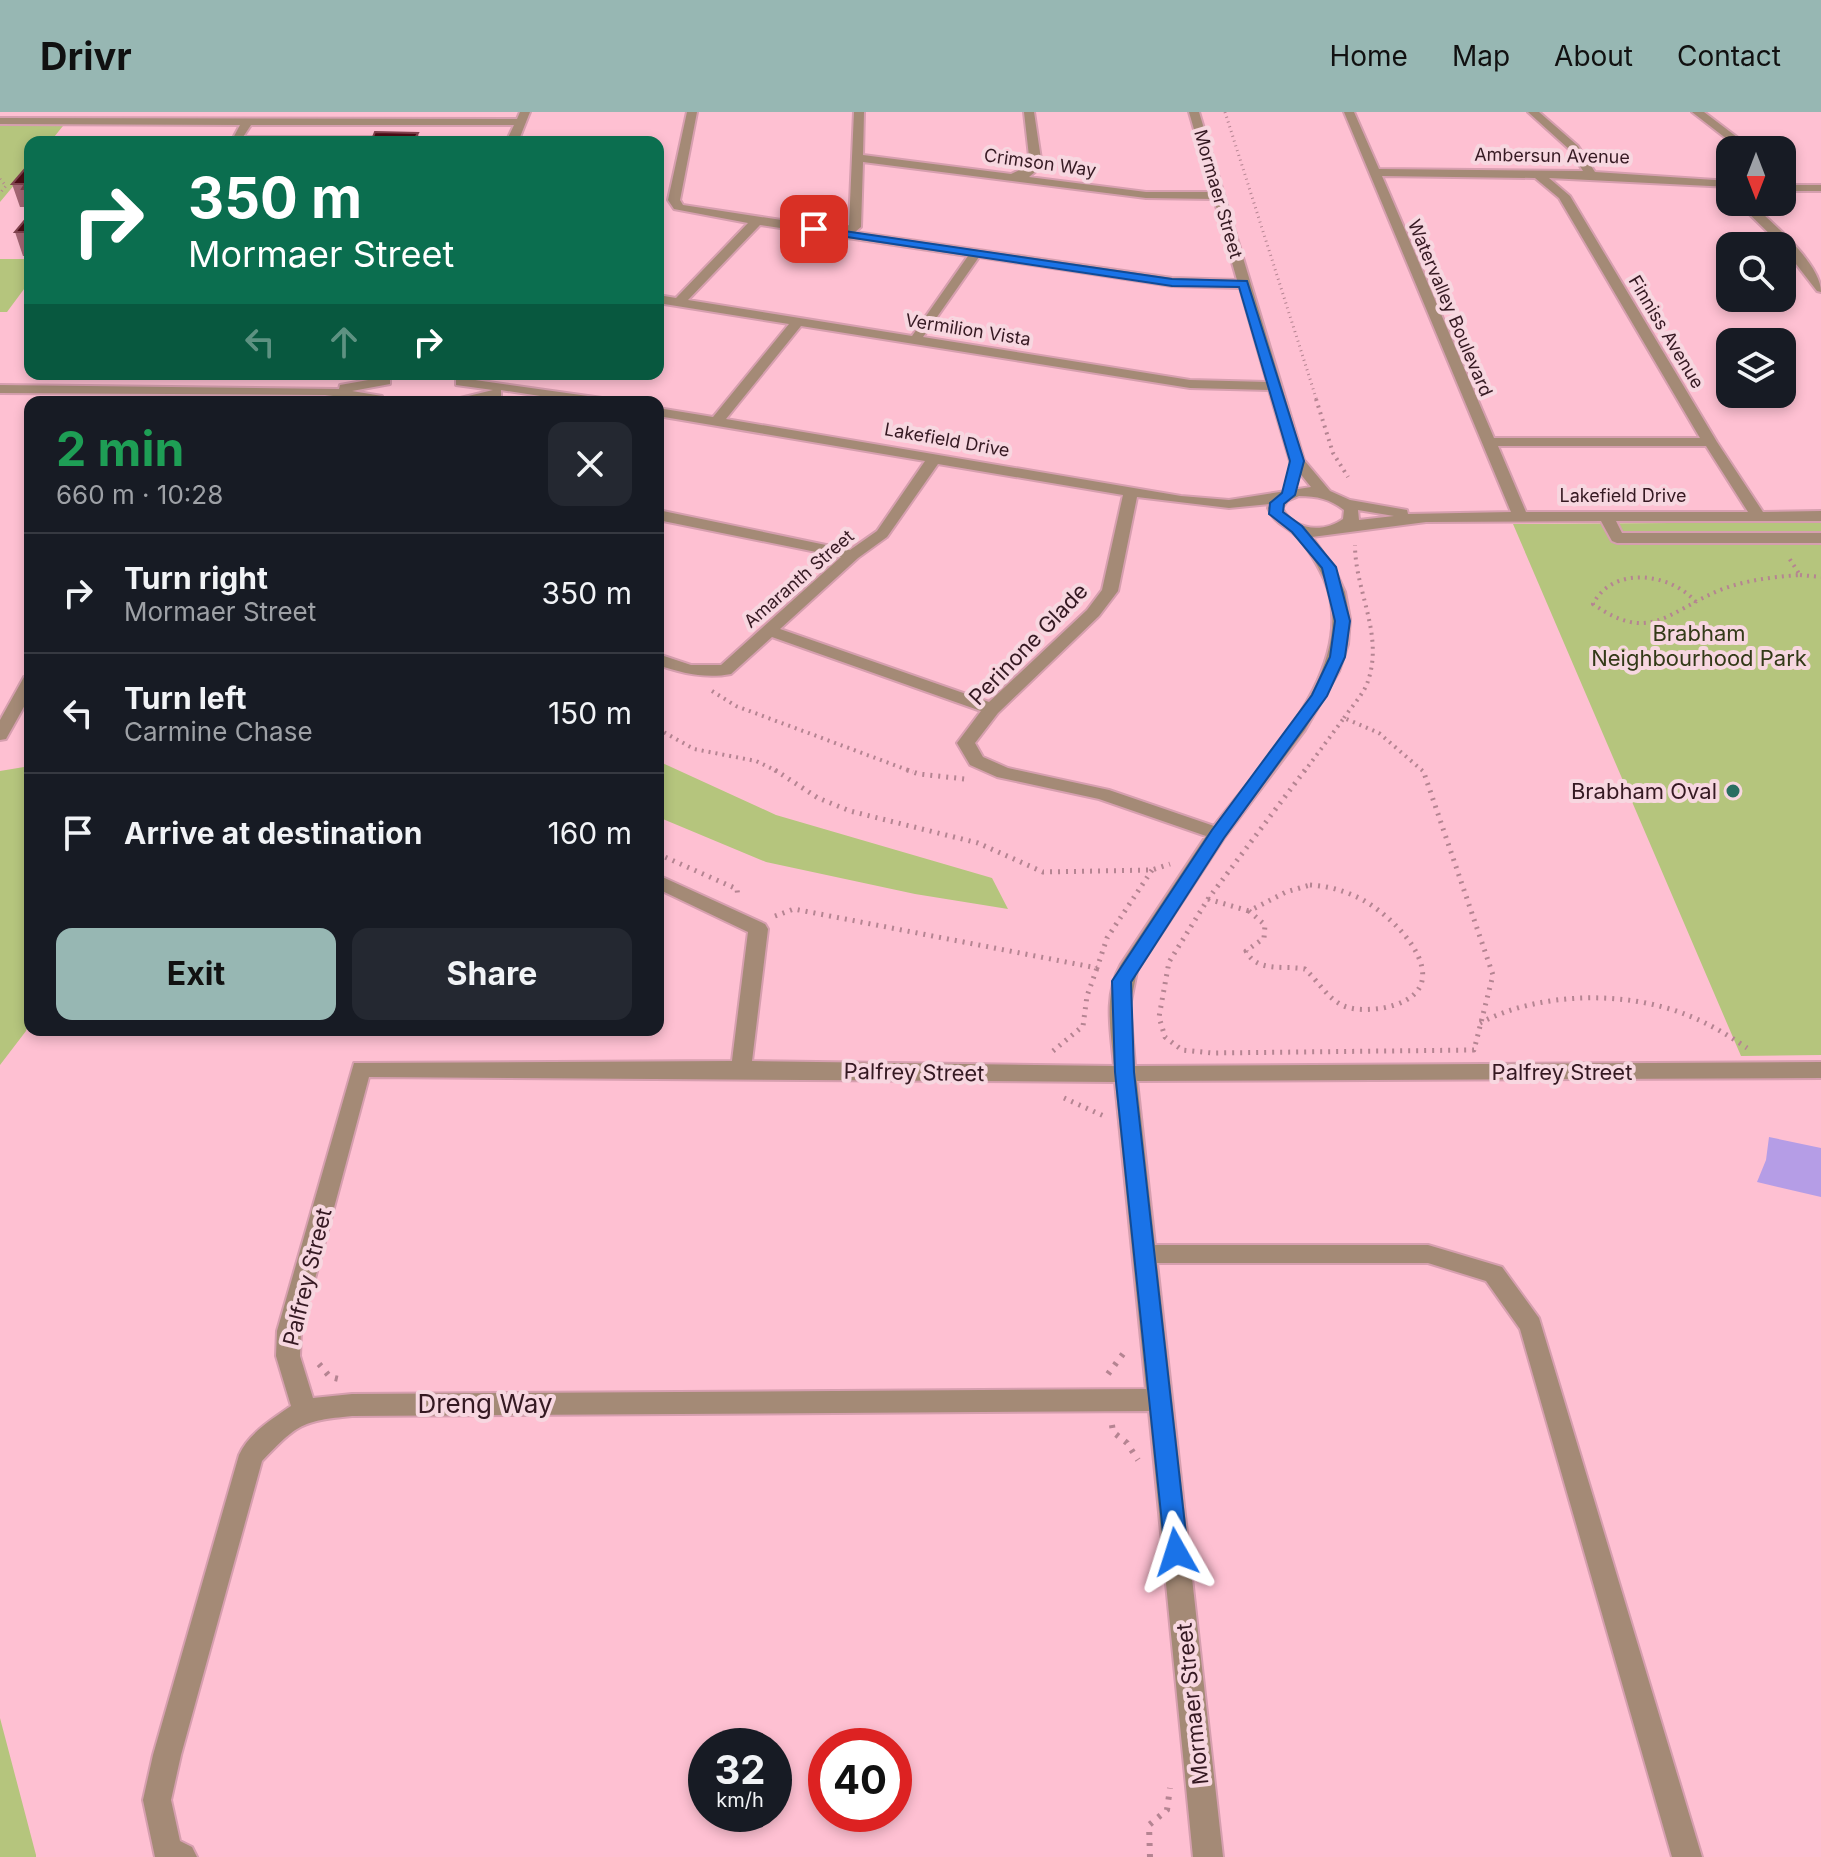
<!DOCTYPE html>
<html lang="en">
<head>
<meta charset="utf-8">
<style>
	:root { --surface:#171b24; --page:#242831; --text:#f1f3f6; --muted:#9ea1a6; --line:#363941; --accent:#97b7b3 }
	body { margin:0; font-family:Inter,sans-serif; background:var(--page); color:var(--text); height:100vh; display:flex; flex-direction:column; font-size:30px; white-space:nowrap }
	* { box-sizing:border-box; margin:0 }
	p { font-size:26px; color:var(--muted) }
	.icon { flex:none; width:44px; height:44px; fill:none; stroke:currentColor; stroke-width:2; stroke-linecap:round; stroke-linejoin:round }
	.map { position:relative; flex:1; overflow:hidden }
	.sheet { position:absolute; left:24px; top:284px; width:640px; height:640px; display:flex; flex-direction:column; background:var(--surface); border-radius:16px; box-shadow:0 4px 12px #0003 }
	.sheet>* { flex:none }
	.banner { position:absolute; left:24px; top:24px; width:640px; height:244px; border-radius:16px; box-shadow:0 4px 12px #0003; background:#0b6e4f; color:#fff; overflow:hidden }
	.needle { width:52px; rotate:180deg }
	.controls { position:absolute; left:1716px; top:24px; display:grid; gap:16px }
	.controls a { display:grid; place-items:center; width:80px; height:80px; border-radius:16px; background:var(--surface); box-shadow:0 4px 12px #0003; font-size:40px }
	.speed { position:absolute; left:688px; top:1616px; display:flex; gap:16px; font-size:40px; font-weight:700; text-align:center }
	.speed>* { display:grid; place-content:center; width:104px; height:104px; border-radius:50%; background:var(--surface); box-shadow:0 4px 12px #0003; line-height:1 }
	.speed small { font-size:20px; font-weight:400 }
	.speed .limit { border:12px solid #d22; background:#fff; color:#111 }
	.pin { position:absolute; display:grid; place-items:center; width:68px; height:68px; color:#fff; margin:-34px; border-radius:16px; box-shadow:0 4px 12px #0006 }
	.me { position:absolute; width:88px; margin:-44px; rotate:354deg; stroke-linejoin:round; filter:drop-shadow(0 0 6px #0008) }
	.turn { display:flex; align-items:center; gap:28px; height:168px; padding:0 32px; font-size:36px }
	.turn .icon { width:104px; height:104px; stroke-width:2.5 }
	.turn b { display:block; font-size:56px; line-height:68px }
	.lanes { display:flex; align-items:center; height:76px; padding:0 32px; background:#0003; justify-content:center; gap:40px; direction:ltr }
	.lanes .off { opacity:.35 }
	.round { display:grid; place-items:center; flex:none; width:84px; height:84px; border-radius:16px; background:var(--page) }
	.headline { display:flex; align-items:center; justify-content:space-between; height:136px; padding:0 32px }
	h1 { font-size:48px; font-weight:700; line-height:60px; color:#1e9e55 }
	.action { display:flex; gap:16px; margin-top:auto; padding:16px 32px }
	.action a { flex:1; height:92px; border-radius:16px; background:var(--accent); color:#111; font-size:32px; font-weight:700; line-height:92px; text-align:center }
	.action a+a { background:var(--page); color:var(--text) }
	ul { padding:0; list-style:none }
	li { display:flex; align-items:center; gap:24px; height:120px; padding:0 32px; border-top:2px solid var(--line) }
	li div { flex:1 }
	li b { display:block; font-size:30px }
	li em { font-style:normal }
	header { display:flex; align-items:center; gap:48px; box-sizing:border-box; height:112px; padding:0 40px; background:var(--accent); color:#111 }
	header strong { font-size:38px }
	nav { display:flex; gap:44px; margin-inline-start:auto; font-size:28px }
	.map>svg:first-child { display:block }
	.green { fill:#b5c57d }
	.water { fill:#b59de6 }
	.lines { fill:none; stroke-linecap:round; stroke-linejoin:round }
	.minor-casing { stroke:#d69faf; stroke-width:4 }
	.path-far3 { stroke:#b58492; stroke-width:3; stroke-dasharray:1 4; stroke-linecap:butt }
	.path-far2 { stroke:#b58492; stroke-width:4; stroke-dasharray:2 5; stroke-linecap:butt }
	.path-far1 { stroke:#b58492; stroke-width:5; stroke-dasharray:2 6; stroke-linecap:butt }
	.path { stroke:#b58492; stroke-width:6; stroke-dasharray:3 8; stroke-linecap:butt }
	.minor { fill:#a48a76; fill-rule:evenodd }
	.wall { fill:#a56674 }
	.shaded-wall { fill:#81424e }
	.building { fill:#4c0c15; stroke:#81424e; stroke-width:2 }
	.route { fill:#1a73e8; stroke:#114b97; stroke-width:2 }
	.poi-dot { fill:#296e61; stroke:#f7d7e0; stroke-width:3 }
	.labels { text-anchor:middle; stroke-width:8; stroke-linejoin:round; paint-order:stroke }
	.far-street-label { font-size:18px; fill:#351922; stroke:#f7d7e0 }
	.park-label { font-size:22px; fill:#333a18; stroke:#f7d7e0 }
	.street-label { font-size:22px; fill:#351922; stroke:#f7d7e0 }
	.poi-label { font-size:22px; fill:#351922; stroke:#f7d7e0; text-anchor:end }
	.near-street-label { font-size:26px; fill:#351922; stroke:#f7d7e0 }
</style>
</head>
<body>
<header>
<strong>Drivr</strong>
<nav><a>Home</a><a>Map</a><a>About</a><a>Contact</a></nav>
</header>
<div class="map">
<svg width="1821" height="1745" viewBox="0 0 1821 1745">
	<rect width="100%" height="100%" fill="#fec0d2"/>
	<path class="green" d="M0,9H67L50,30H30V54L0,90Z
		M0,147H30V169L7,200H0Z
		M1821,410V943L1741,944L1513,412Z
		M658,649L776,703L992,766L1008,797L915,782L766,750L658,705Z
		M30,654V904L26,919L0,953V659Z
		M0,1606L36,1743V1745H0Z"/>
	<path class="water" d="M1769,1025L1821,1036V1085L1757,1070L1766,1048Z"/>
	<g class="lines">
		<g class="minor-casing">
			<path id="minor" d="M520,0H530L518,30H506L514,13H251L243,25H398L404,28L231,30L240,13L0,12V6L517,7Z
				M687,0H697L680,88L683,93L840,117L849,113L854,0H864L863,43L1011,62L1030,53L1024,0H1034L1042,54L1029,65L1146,80H1212L1189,0H1199L1304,348L1330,379L1350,388L1407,398L1408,402L1511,400L1344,0H1354L1379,57L1583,59L1570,38L1528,0H1539L1578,34L1595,60L1730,69V75L1549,66L1570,84L1717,330L1763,400L1821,399V409H1616L1622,421H1821V431H1617L1612,429L1601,409L1426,410L1312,425L1335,458L1345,480L1350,507L1348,532L1339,559L1305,618L1224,726L1137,859L1130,894L1135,954L1821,950V966L1137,969L1155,1133H1428L1502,1155L1539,1206L1702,1745H1672L1520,1217L1486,1169L1428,1151H1157L1223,1745H1193L1149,1299L352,1304C301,1309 298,1312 262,1349L181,1643L171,1688L180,1729L192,1735L197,1745H155L143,1688L153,1643L239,1343C248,1322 272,1307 291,1294L276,1244L277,1219L354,951L732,949L748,820L658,777V763L765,812L768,817L752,949L1114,954C1111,919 1103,884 1121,852L1206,724L1099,687L997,665L970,653L957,631L981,599L772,525L731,562C705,567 682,561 658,553V542L691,553H721L841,445L658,408V398L850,438L877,419L925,349L658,304V296L713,305L789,212L658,191V183L676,186L748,111L674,97L668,88ZM863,50L1146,86L1214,87L1237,168L1172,166L855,120L861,115ZM1382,64L1535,66L1559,86L1700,326H1494ZM760,113L968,144L912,224L688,188ZM979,145L1172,174L1240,176L1267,270L1190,268L923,225ZM801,214L1190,276L1269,278L1290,349L1311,375L1229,388L1181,384L726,307ZM1498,334H1706L1748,400H1526ZM938,352L1123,383L1102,478L1087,498L989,590L780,517L858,446L887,425ZM1299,384C1317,384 1330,387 1344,398L1343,407C1324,421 1294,419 1282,396L1287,389ZM1137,385L1229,396L1270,392L1268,396C1274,410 1282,412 1293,421C1306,432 1317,452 1324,467C1362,554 1262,650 1214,714L1109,678L1008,656L983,645L975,631L998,601L1099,504L1118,479ZM1358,398L1394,404L1359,408ZM369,965L1115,970L1146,1277L352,1282L313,1286L300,1244L301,1219Z
				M1692,0H1704L1754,38H1741Z
				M1782,73H1821V79H1782Z
				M1737,90H1750C1771,110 1821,151 1821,180L1817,179L1782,134Z
				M385,265L390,266V272L352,279L382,284V290L325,283L0,281V273L339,277L340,273Z
				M461,266L602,286L609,290H579L501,278V284C482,288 464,290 444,290L493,278L456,273V267Z
				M30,564V584L6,627L0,628V608L24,565Z"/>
		</g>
		<path class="path-far3" d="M1225,0L1317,289
			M0,67L6,74L0,81"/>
		<path class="path-far2" d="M1316,287L1333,341L1348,365
			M1800,463L1821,465
			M1696,490C1671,461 1613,453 1593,492C1650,532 1667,500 1720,478C1746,468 1772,465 1800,463L1789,446
			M712,579L736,594L913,660
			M1344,606C1351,595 1364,582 1368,569C1384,522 1355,479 1355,433
			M658,617L694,637L756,649L779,660
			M1304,660L1344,606L1379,621L1424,660"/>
		<path class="path-far1" d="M775,658L818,686L850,699L978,731L1043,760L1152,758L1170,752
			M907,658L919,662L965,667
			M1305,658L1208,787L1169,850L1159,905L1165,925L1182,938L1212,941L1474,938L1493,863L1423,658
			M658,742L737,777L738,786
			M1310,773C1329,774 1346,779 1363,788C1404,811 1463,880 1383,896C1369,898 1352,899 1340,892C1326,884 1317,868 1305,857C1284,853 1257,861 1246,839L1264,826L1265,813L1249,799L1286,780Z
			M1208,787L1249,799
			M775,804L794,797L1097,856L1107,826L1152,758
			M1480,911C1539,880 1625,878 1687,903C1708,911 1728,923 1747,936
			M1053,939L1083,914L1087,884L1097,856
			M1064,986L1106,1005"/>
		<path class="path" d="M319,1252L330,1265L339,1267
			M1108,1262L1126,1238
			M1112,1313L1113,1320L1127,1331L1138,1348
			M1150,1745L1149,1713L1167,1698L1170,1676"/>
		<use href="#minor" class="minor"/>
	</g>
	<path class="wall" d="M30,51V100L28,95H20L12,72Z
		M30,102V144H23L15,120Z"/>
	<path class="shaded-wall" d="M418,21L419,30H413Z"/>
	<path class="building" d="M375,20L418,21L413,30H371Z
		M30,51V77H22L25,72H12Z
		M30,102V120H15Z"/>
	<path class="route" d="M810,114L1172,167L1247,169L1304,349L1295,383L1284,392L1283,400L1302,414L1336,455L1350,509L1345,545L1327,584L1224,726L1131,870L1134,960L1188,1440L1185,1448L1176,1451L1168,1448L1165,1440L1115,960L1112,869L1212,718L1312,583L1330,545L1335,509L1322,456L1292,420L1269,402L1270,391L1282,381L1290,349L1239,175L1172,174L814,120L810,119Z"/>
	<circle class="poi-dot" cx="1733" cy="679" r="8"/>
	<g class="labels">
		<g class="far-street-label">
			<text transform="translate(1552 44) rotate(1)" y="6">Ambersun Avenue</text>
			<text transform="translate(1040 51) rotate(8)" y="6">Crimson Way</text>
			<text transform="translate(1218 82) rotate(74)" y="6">Mormaer Street</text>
			<text transform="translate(1450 196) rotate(67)" y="6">Watervalley Boulevard</text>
			<text transform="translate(968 218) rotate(9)" y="6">Vermilion Vista</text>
			<text transform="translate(1666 220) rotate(59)" y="6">Finniss Avenue</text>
			<text transform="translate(947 328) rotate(10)" y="6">Lakefield Drive</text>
			<text x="1623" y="390">Lakefield Drive</text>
			<text transform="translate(799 467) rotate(-41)" y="6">Amaranth Street</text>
		</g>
		<g class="park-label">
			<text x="1699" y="529">Brabham<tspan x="1699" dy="25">Neighbourhood Park</tspan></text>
		</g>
		<g class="street-label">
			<text transform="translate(1028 532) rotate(-46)" y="8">Perinone Glade</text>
			<text transform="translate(914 960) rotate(1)" y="8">Palfrey Street</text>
			<text x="1562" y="968">Palfrey Street</text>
			<text transform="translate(307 1165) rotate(-76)" y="8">Palfrey Street</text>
			<text transform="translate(1192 1592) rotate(-96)" y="8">Mormaer Street</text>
		</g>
		<g class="poi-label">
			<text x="1717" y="687">Brabham Oval</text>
		</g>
		<g class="near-street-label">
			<text x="485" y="1301">Dreng Way</text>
		</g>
	</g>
</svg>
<div class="controls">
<a><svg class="needle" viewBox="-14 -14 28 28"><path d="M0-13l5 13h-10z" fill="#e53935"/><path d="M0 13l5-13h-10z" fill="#9ea1a6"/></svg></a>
<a><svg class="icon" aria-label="search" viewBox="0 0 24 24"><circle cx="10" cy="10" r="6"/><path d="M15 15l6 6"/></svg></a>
<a><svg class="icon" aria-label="layers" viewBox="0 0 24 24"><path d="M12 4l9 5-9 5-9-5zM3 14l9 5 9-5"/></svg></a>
</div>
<div class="speed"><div>32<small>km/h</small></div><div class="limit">40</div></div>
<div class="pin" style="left:814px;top:117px;background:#d93025"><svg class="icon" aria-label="arrive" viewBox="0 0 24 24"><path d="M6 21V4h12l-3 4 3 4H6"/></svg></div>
<svg class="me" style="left:1176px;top:1440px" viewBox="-20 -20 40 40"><path d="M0-17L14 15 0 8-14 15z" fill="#1a73e8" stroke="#fff" stroke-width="4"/></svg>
<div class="banner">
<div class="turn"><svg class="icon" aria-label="right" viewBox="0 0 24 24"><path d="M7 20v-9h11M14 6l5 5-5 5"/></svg><div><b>350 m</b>Mormaer Street</div></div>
<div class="lanes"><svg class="icon off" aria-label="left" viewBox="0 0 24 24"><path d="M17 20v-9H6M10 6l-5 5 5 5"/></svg><svg class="icon off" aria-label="ahead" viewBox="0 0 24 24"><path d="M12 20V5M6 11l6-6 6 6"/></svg><svg class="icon" aria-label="right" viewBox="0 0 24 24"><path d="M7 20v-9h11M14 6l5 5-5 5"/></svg></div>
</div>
<section class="sheet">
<div class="headline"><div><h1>2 min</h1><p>660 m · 10:28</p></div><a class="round"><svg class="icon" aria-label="close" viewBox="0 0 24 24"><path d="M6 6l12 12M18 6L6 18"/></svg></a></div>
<ul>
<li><svg class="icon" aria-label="right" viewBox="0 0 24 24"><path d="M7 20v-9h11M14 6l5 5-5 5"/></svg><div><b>Turn right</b><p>Mormaer Street</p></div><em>350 m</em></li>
<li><svg class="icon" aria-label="left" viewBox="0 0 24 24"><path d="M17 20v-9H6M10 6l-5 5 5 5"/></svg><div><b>Turn left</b><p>Carmine Chase</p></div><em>150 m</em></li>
<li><svg class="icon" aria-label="arrive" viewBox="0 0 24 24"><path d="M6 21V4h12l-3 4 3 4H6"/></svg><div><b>Arrive at destination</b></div><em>160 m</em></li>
</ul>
<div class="action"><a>Exit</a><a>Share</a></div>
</section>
</div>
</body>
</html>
